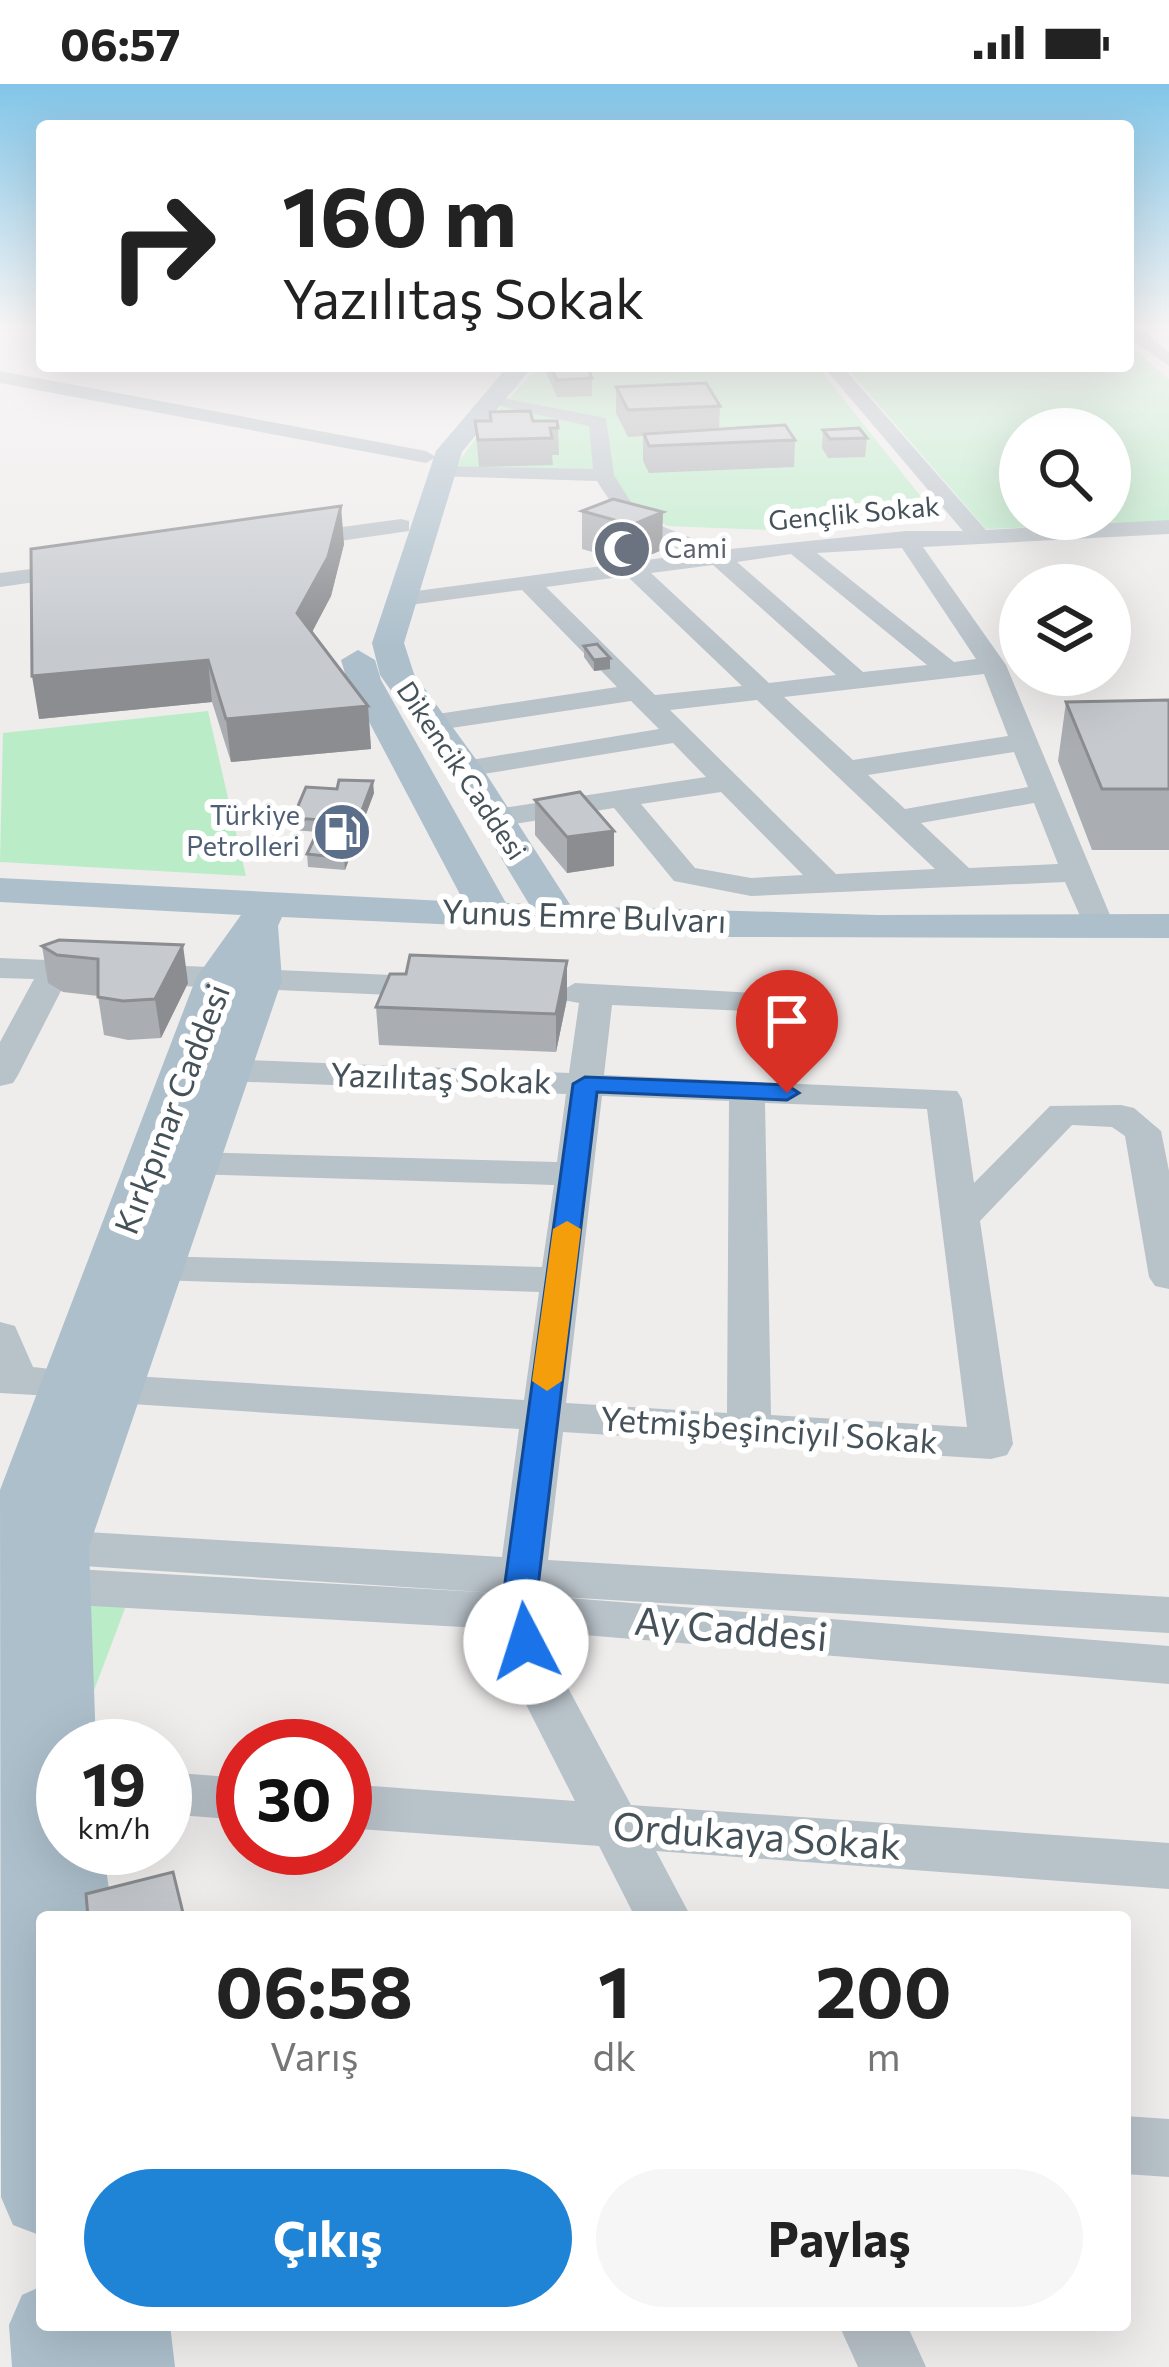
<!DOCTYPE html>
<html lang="tr">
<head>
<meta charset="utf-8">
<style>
	:root { --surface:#fff; --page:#f6f6f6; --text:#222; --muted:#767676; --accent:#1f83d6 }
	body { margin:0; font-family:Commissioner,sans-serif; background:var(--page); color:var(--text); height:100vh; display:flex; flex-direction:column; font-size:45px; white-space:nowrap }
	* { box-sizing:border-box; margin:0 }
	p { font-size:39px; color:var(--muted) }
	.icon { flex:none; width:66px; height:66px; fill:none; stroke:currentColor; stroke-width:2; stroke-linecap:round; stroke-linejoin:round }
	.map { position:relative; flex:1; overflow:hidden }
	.drawer { position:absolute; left:36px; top:1827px; width:1095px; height:420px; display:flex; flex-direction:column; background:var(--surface); border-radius:12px; box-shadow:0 12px 48px #0002 }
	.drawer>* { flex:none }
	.top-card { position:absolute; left:36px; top:36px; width:1098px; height:252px; border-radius:12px; box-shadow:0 12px 48px #0002; background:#fff; color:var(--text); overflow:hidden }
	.tools { position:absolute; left:999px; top:324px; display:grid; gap:24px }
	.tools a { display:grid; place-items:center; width:132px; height:132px; border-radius:50%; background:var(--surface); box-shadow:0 12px 48px #0002; font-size:60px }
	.speed { position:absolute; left:36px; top:1635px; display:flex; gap:24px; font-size:60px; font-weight:700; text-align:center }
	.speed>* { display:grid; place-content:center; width:156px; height:156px; border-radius:50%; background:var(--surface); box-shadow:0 12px 48px #0002; line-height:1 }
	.speed small { font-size:30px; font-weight:400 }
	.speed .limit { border:18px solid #d22; background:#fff; color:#111 }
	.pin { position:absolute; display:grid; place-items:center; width:102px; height:102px; color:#fff; margin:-123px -51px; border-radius:50% 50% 50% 0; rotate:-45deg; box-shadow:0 0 12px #0007 }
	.pin .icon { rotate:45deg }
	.me { position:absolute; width:132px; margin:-66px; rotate:355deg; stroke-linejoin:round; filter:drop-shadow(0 0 9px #0008) }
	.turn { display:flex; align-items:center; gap:42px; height:252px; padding:0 48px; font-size:54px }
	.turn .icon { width:156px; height:156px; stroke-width:2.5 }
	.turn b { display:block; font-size:84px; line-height:102px }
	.eta { display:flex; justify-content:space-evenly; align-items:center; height:204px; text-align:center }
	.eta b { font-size:72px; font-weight:700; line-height:84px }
	.cta { display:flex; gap:24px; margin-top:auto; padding:24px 48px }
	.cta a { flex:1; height:138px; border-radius:72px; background:var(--accent); color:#fff; font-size:48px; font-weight:700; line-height:138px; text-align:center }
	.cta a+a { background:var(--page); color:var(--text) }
	.status { display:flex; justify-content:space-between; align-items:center; height:84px; padding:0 60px; background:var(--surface); direction:ltr }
	.status svg { height:33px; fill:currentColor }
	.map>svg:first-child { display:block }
	.green { fill:#baecc8; fill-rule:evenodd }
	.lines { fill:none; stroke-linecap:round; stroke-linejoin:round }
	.minor { fill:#b8c2c9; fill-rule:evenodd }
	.major { fill:#acbfcb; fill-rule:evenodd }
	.wall { fill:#aaaeb2 }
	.shaded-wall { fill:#8b8d91 }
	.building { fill:#c6cacf; stroke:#8b8d91; stroke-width:3 }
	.route { fill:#1a73e8; stroke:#114b97; stroke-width:3 }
	.slow { fill:#f59e0b }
	.labels { text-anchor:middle; stroke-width:12; stroke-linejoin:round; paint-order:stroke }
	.far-street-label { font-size:27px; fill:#455259; stroke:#fff }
	.far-worship-label { font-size:27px; fill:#5b616d; stroke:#fff; text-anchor:start }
	.far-service-label { font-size:27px; fill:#4e5e75; stroke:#fff; text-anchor:end }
	.street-label { font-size:33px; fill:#455259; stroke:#fff }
	.near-street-label { font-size:39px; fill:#455259; stroke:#fff }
</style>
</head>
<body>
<div class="status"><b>06:57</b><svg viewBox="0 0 49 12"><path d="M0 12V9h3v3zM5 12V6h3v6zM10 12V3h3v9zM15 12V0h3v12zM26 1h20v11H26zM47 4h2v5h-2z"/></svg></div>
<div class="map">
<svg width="1169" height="2283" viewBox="0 0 1169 2283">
	<rect width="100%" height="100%" fill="#efecec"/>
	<path class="green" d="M1128,261L1169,295V438L986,445L845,282H1128ZM1020,345H1110V435H1020Z
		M539,282H817L930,424L923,436L818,448L668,442L632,425L596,390L452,387L489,336Z
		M208,627L246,792L0,778L3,649Z
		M61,1506L130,1511L78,1649Z"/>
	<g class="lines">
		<path class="minor" d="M1128,244H1139L1169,268V282L1128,253Z
			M823,282H842L986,446L1169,436V450L923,463L1006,581L1115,843L1110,850H1088L1065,798L751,812L674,797L614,724L496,743L481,734L496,725L706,693L673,659L465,693L451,685L465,677L659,645L631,617L431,647L418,639L431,631L617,603L522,506L402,522L394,520V510L691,470C643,451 624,442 597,397L432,392L429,388L439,382L593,385L589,342L486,319V311L606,334L614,391L634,423L659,441L721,466L906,447H963ZM902,464L976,575L954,578L817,469ZM791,470L927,581L863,588L737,478ZM713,481L836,591L769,599L651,489ZM627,492L742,602L655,611L546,503ZM984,590L1008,652L853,676L784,613ZM757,616L935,785L836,790L670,626ZM1014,668L1028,703L905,725L868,691ZM721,708L803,791L751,794L695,784L641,720ZM1034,719L1058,780L969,784L921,739Z
			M0,287L426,367L436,373L426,379L0,299Z
			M401,435L409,437V447L291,464L280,457L291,450Z
			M84,478L96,485L92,490L0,503V489Z
			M0,874L438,893L455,903L438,913L66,897L18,991L13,999L0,1002V958L34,895L0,894Z
			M575,899L830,913L835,920L830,927L818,930L612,921L604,991L957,1007L962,1015L974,1099L1050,1022L1121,1021L1134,1024L1161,1047L1169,1087V1205L1155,1202L1149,1193L1125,1052L1112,1043L1072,1041L980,1137L1013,1360L1007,1371L991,1375L563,1348L548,1476L1169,1513V1549L544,1512L1169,1562V1600L548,1548L560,1589L631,1721L1169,1759V1805L656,1767L691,1833H635L599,1762L345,1744V1700L575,1717L510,1589L498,1545L40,1519L23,1513L16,1501L23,1489L40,1483L497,1509L37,1479L20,1474L14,1462L20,1450L37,1445L502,1473L519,1345L116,1319L101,1315L95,1305L101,1295L116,1291L524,1316L539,1208L156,1196L142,1193L136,1184L142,1175L156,1172L542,1183L554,1101L191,1090L178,1087L172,1079L178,1071L191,1068L557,1078L566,1010L225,997L213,993L207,986L213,979L225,975L569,989L579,919L563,916L558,909ZM602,1012L729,1017L727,1329L566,1319ZM765,1019L927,1025L967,1343L771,1331Z
			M0,1238L15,1242L33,1283L84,1289L90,1299L84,1309L69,1313L0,1309Z
			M165,1688L243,1694V1736L165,1730Z
			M1125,2032L1169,2035V2093L1125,2090Z
			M839,2241H907L926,2283H858Z"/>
		<path class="major" d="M508,282H533L462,368L404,559L414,590L483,685L571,822L877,831L1169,830V854L731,853L282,833L278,842L282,896L89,1463L96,1662H63V1764H103L113,1833H42V2152L13,2141L1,2113L0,1406L196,894L241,831L0,818V794L464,818L347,596L341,576L358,566L375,576L381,596L506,819L529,820L448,686L380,591L372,559L436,367Z
			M42,2202V2241H170L175,2283H12L9,2241L22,2211Z"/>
	</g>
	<path class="wall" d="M543,282H587L592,294V312L557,313Z
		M616,303L720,322L719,345L795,356L794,383L649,389L643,377V352L628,353L616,329Z
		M490,328L558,344L559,371H552L553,381L479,383L475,337H490Z
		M823,346L867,354L865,373L828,374L822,364Z
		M613,415L662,466L631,479L582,465V427Z
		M344,460L331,512L312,548L368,622L371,665L231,678L212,618L39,635Z
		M584,562L610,585L594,587L584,573Z
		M1169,616V766H1092L1058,677L1066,618Z
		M374,709L345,786L308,783L307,770L317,748L294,746L293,734Z
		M535,716L614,782L567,789L535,751Z
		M42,862L188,899L161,954L128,956L104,951L98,912L63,908L48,899Z
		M567,877V915L556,968L379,961L376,923Z"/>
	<path class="shaded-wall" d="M341,422L344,460L331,512L301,569L297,529Z
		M663,428L662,466L631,479L632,441Z
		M610,574V585L594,587V576Z
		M208,576L212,618L39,635L32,592Z
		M368,622L371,665L231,678L226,635Z
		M373,697L374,709L345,786L344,774Z
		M614,747V782L567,789V753Z
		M183,861L188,899L161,954L155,915Z
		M567,877V915L556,968V930Z"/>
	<path class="building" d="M550,282H587L592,294L557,296Z
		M706,299L720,322L628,326L616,303Z
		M530,327L533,337H557L558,344H550L552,354L478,356L475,337H491L490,328Z
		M785,341L795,356L649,362L644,350Z
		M859,344L867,354L830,355L823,346Z
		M613,415L663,428L632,441L582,427Z
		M341,422L328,473L297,529L368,622L226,635L208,576L32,592L31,465Z
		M597,560L610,574L594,576L584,562Z
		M1169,616V705H1102L1066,618Z
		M339,696L373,697L344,774L307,770L323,736L293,734L306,703L337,705Z
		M580,708L614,747L567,753L535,716Z
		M59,856L183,861L155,915L123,917L98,913V875L57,871L42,862Z
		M410,871L567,877L556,930L376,923L390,890H406Z
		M173,1788L184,1833H88L86,1810Z"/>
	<linearGradient id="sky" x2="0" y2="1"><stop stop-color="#82c5e8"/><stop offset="0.43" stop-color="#f8f6f6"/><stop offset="1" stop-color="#f8f6f6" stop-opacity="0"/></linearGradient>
	<rect width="1169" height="564" fill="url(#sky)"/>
	<path class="route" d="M585,993L787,1001L799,1009L787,1016L597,1008L535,1528L544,1558L539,1567L526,1571L514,1567L501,1528L573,1000Z"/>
	<path class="slow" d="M567,1137L581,1145L562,1297L547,1307L532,1297L553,1145Z"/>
	<defs>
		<g id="mosque-disc" transform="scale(3)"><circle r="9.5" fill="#6b7280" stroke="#fff"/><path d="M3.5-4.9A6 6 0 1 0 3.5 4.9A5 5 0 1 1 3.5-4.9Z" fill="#fff"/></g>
		<g id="fuel-disc" transform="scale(3)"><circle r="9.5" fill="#5c6f8a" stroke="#fff"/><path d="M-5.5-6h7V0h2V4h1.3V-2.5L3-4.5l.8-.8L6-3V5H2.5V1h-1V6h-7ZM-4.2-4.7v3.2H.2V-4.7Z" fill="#fff"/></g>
	</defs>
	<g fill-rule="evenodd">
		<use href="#mosque-disc" x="622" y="465"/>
		<use href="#fuel-disc" x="342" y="748"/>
	</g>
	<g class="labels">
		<g class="far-street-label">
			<text transform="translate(854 430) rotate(-5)" y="9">Gençlik Sokak</text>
			<text transform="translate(461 687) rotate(56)" y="9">Dikencik Caddesi</text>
		</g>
		<g class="far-worship-label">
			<text x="664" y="474">Cami</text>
		</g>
		<g class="far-service-label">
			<text x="300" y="741">Türkiye<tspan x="300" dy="31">Petrolleri</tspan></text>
		</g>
		<g class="street-label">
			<text transform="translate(584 832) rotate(2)" y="12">Yunus Emre Bulvarı</text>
			<text transform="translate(441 994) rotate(2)" y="12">Yazılıtaş Sokak</text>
			<text transform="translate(172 1025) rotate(-69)" y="12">Kırkpınar Caddesi</text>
			<text transform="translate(769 1346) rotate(4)" y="12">Yetmişbeşinciyıl Sokak</text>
		</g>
		<g class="near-street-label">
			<text transform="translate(731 1545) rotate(5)" y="14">Ay Caddesi</text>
			<text transform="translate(757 1752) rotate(4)" y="14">Ordukaya Sokak</text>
		</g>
	</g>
</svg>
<div class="tools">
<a><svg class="icon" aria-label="search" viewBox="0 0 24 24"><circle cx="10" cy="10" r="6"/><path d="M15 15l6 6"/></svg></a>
<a><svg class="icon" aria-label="layers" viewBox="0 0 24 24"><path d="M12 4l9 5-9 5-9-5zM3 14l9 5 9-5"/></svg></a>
</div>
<div class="speed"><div>19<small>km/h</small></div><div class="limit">30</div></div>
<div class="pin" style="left:787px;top:1009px;background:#d93025"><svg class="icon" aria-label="arrive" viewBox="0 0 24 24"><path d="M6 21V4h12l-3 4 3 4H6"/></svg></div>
<svg class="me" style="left:526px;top:1558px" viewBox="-20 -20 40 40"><circle r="19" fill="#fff"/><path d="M0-13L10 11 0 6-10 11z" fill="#1a73e8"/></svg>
<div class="top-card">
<div class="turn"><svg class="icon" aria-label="right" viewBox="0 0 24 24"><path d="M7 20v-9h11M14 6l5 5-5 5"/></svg><div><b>160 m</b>Yazılıtaş Sokak</div></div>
</div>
<section class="drawer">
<div class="eta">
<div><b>06:58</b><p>Varış</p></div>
<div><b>1</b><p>dk</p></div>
<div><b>200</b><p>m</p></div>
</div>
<div class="cta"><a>Çıkış</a><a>Paylaş</a></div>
</section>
</div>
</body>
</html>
